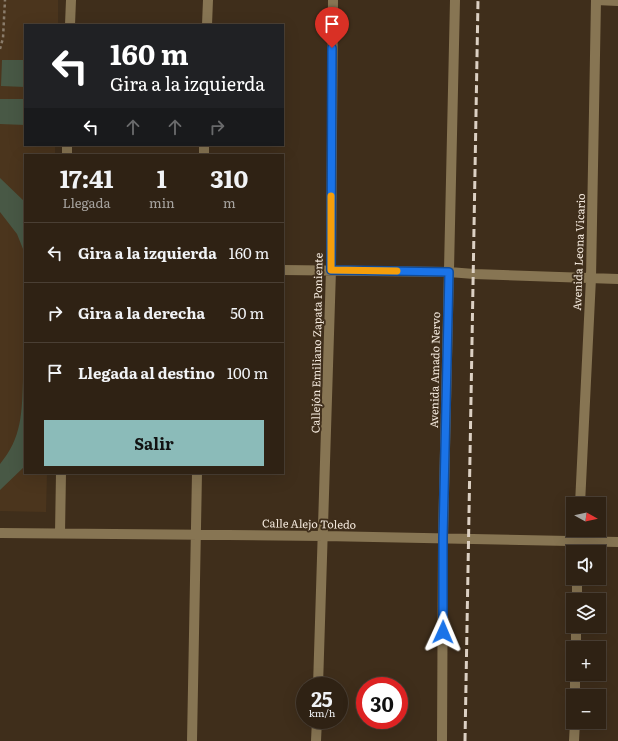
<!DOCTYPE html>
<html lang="es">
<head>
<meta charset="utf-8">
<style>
	:root { --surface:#2f2214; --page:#3b2f22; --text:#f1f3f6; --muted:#a7a4a0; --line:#4a3f34; --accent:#8bbbb9 }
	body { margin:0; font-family:Literata,serif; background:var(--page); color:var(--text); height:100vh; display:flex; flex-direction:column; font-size:15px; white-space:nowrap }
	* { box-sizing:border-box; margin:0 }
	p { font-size:13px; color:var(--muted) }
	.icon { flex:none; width:22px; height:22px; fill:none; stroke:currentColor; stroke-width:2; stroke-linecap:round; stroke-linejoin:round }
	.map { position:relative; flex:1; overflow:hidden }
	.drawer { position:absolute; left:24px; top:154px; width:260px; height:320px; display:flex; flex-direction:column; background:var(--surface); border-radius:0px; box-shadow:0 4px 16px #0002,0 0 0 1px var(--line) }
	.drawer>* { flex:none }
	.hud { position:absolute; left:24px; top:24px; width:260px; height:122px; border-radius:0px; box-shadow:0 4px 16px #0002,0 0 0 1px var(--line); background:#202124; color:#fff; overflow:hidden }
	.needle { width:26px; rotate:98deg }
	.tools { position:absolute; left:566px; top:497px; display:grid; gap:8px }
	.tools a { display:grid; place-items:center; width:40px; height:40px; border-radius:0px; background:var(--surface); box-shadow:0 4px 16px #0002,0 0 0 1px var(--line); font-size:20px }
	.speed { position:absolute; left:296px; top:677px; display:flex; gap:8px; font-size:20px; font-weight:700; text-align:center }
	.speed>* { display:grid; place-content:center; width:52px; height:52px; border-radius:50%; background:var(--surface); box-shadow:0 4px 16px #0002,0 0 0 1px var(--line); line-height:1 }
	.speed small { font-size:10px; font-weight:400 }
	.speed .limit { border:6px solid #d22; background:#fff; color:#111 }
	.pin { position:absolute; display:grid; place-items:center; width:34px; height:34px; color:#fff; margin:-41px -17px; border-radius:50% 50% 50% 0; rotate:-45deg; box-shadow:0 0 4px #0007 }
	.pin .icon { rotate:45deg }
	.me { position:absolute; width:44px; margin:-22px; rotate:1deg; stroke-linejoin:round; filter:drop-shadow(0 0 3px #0008) }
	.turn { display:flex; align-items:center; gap:14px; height:84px; padding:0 20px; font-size:18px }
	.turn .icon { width:52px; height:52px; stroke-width:2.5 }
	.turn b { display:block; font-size:28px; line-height:34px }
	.lanes { display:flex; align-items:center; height:38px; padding:0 20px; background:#0003; justify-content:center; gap:20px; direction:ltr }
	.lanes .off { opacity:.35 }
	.eta { display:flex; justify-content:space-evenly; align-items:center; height:68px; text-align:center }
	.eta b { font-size:24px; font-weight:700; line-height:28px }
	.primary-button { display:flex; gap:8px; margin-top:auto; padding:8px 20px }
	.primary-button a { flex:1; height:46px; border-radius:0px; background:var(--accent); color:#111; font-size:16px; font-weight:700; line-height:46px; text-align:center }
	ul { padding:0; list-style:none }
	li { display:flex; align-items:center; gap:12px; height:60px; padding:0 20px; border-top:1px solid var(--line) }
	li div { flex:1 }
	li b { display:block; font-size:15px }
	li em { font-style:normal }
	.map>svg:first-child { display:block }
	.built { fill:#4b351d }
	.green { fill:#485845 }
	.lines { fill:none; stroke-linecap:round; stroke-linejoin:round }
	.path { stroke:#8a7c6b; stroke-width:2.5; stroke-dasharray:3 3; stroke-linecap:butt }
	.minor { stroke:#877553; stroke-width:10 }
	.rail { stroke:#dcd0c3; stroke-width:3; stroke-dasharray:8 4; stroke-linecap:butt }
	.route-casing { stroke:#114b97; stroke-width:10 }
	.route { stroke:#1a73e8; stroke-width:7 }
	.slow { stroke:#f59e0b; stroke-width:7 }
	.labels { text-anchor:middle; stroke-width:4; stroke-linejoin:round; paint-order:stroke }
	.street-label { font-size:11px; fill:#f5eade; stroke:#3f2e1b }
</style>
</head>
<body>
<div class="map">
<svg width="618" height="741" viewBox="0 0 618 741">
	<rect width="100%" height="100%" fill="#3f2e1b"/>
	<path class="built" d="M0,0H58V25H25V145H55V155H25V473H47L46,512L0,511Z"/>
	<path class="green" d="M2,60H25V87L1,86Z
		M0,99H25V125L0,124Z
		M0,178L25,202V254L17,234L0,212Z
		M25,329V466L0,490V464C22,438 22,412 23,379C24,363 24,346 25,329Z"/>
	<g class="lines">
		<path class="path" d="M0,49L3,38L5,0"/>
		<path class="minor" d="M596,0L618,1
			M70,25L71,0
			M207,25L208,0
			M67,155V145
			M204,155V145
			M283,270L449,272L474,274L618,279
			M580,504L591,278L596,0
			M0,533L324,536L618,542
			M60,533L61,473
			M578,552V530
			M577,600V578
			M576,648V626
			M318,686L331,270L333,0
			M575,696V674
			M192,741L197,473
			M316,741L317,720
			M442,741L443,539L455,0
			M574,741L575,722"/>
		<path class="rail" d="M465,741L478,0"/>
	</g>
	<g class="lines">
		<g class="route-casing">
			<path id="route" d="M332,48L331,270L449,272L443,538V632"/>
		</g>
		<use href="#route" class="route"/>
		<path class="slow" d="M331,196V270L397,271"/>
	</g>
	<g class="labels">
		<g class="street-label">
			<text transform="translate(579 252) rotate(-88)" y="4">Avenida Leona Vicario</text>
			<text transform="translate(317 343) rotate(-89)" y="4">Callejón Emiliano Zapata Poniente</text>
			<text transform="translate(435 370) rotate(-89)" y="4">Avenida Amado Nervo</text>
			<text transform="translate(309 524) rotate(1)" y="4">Calle Alejo Toledo</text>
		</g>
	</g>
</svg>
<div class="tools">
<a><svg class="needle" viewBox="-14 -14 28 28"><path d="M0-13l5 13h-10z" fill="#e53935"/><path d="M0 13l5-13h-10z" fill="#a7a4a0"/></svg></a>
<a><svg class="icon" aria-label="sound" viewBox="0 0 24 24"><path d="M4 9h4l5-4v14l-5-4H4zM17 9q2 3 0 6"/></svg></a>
<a><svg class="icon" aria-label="layers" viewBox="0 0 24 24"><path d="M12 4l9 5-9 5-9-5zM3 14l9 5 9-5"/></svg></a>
<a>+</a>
<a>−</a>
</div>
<div class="speed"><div>25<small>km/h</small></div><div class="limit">30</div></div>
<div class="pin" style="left:332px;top:48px;background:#d93025"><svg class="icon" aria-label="arrive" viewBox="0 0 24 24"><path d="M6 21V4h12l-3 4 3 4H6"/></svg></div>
<svg class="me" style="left:443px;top:632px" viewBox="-20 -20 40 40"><path d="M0-17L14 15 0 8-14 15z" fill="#1a73e8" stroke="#fff" stroke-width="4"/></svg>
<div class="hud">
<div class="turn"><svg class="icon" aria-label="left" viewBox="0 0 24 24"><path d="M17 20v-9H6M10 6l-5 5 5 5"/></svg><div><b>160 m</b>Gira a la izquierda</div></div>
<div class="lanes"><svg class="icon" aria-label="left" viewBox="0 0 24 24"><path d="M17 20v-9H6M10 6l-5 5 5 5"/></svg><svg class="icon off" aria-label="ahead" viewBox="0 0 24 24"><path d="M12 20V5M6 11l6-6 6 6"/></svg><svg class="icon off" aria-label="ahead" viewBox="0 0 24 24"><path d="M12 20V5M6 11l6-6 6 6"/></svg><svg class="icon off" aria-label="right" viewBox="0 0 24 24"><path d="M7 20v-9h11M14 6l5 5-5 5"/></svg></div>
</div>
<section class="drawer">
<div class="eta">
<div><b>17:41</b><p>Llegada</p></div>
<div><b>1</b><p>min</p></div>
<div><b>310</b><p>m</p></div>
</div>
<ul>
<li><svg class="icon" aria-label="left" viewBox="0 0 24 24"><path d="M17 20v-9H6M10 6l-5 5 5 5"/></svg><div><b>Gira a la izquierda</b></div><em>160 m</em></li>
<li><svg class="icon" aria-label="right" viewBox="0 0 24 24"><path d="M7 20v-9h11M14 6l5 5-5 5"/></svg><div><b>Gira a la derecha</b></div><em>50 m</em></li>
<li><svg class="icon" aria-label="arrive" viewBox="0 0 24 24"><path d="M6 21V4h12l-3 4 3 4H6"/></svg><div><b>Llegada al destino</b></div><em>100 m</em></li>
</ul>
<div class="primary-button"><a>Salir</a></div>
</section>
</div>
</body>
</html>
